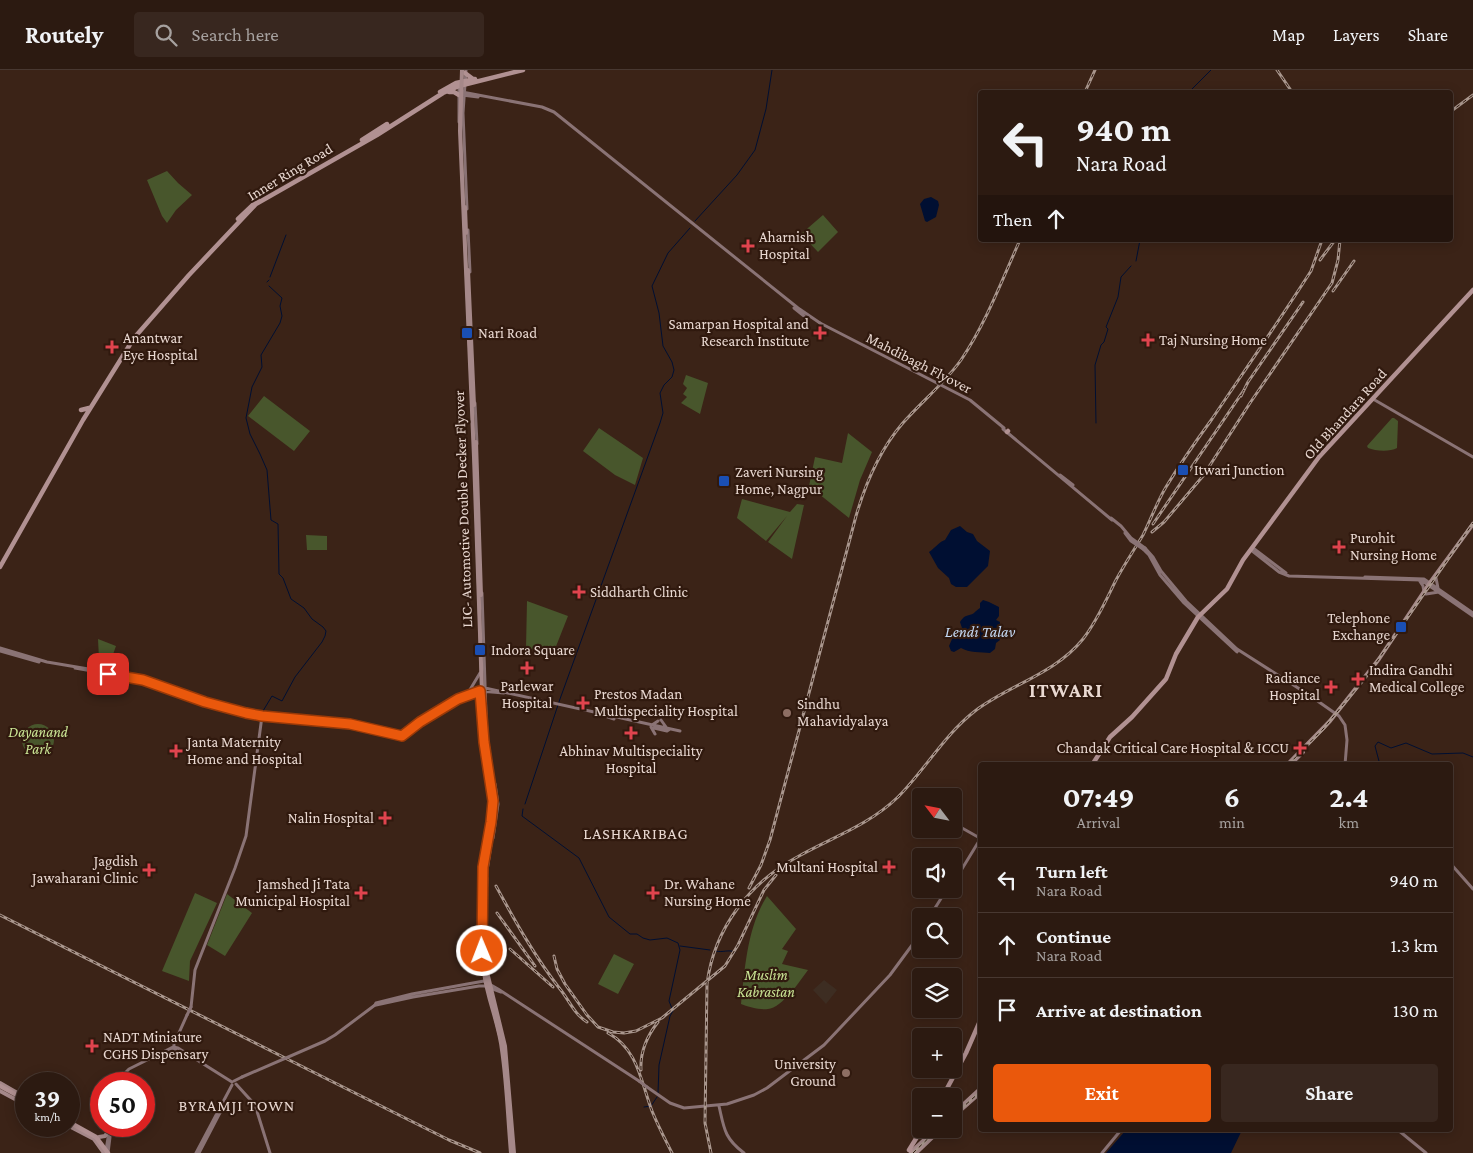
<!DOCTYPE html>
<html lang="en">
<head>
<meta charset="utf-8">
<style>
	:root { --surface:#2c1a11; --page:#38271f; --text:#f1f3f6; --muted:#a6a19f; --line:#483831; --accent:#ea580c }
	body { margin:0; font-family:"Crimson Pro",serif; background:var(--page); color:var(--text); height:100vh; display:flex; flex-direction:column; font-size:19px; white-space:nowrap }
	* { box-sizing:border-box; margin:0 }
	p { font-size:16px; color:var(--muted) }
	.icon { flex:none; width:28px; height:28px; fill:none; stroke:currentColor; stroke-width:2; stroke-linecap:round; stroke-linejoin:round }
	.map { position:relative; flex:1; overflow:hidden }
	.drawer { position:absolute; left:978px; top:692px; width:475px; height:370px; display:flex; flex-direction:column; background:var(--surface); border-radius:5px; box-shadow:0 2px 12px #0003,0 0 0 1px var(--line) }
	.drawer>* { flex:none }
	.hud { position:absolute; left:978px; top:20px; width:475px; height:152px; border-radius:5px; box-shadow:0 2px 12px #0003,0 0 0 1px var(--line); background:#2c1a11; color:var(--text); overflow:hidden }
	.needle { width:32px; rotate:302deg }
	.buttons { position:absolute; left:912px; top:718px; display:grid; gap:10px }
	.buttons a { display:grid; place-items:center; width:50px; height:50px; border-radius:5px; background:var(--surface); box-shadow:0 2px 12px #0003,0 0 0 1px var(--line); font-size:25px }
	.speed { position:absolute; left:15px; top:1002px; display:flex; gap:10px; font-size:25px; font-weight:700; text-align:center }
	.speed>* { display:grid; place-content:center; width:65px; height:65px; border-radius:50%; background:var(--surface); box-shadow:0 2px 12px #0003,0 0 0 1px var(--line); line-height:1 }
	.speed small { font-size:12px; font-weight:400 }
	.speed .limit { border:8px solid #d22; background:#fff; color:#111 }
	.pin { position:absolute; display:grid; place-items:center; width:42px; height:42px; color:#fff; margin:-21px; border-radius:10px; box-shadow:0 2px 8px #0006 }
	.me { position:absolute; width:55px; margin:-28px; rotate:359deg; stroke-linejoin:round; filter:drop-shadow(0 0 4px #0008) }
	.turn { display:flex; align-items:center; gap:18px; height:105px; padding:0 15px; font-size:22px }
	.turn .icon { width:65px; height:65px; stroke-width:2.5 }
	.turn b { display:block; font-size:35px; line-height:42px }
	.then { display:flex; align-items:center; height:48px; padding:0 15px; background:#0003; gap:10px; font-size:19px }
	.eta { display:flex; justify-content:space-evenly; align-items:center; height:85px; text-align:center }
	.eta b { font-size:30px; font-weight:700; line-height:35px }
	.action { display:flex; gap:10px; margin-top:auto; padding:10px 15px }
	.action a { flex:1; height:58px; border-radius:5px; background:var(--accent); color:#fff; font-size:20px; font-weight:700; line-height:58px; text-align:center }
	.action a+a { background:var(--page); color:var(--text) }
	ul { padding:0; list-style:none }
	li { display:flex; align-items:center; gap:15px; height:65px; padding:0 15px; border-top:1px solid var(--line) }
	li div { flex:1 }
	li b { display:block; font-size:19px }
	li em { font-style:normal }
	header { display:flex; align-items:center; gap:30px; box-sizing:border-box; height:70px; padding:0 25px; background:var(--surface); border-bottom:1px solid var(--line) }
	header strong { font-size:24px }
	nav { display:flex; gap:28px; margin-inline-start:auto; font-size:18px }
	.search { width:350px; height:45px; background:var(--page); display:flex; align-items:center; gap:12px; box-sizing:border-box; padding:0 18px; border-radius:5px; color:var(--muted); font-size:19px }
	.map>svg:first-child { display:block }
	.education { fill:#3d2d22 }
	.green { fill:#48562c }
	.water { fill:#000f32 }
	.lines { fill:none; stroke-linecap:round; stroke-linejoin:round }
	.stream { stroke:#000f32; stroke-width:1 }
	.secondary { stroke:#8a7375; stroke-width:3 }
	.primary { stroke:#a58889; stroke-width:4 }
	.trunk { stroke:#b19192; stroke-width:4.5 }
	.rail-casing { stroke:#a9968d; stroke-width:3 }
	.rail { stroke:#30190e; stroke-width:1; stroke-dasharray:4; stroke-linecap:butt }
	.secondary-bridge { stroke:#8a7375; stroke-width:3 }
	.primary-bridge { stroke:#a58889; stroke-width:4 }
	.trunk-bridge { stroke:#b19192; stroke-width:4.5 }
	.route-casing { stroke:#983908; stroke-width:12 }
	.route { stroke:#ea580c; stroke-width:9 }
	.health-dot { fill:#e0444e; stroke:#30190e; stroke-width:2 }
	.transit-dot { fill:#1a4fb4; stroke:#30190e; stroke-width:2 }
	.education-dot { fill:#8d6e63; stroke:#30190e; stroke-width:2 }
	.labels { text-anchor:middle; stroke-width:4.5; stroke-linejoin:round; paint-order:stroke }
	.street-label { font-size:15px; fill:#e9d8d1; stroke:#30190e }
	.poi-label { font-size:15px; fill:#e9d8d1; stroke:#30190e; text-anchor:start }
	.park-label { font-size:15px; font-style:italic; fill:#c9e494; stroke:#30190e }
	.water-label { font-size:16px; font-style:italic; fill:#c3d7f2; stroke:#30190e }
	.neighbourhood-label { font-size:16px; letter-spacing:1px; fill:#e9d8d1; stroke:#30190e }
	.district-label { font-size:20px; font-weight:bold; letter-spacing:1px; fill:#e9d8d1; stroke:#30190e }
</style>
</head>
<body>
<header>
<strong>Routely</strong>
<div class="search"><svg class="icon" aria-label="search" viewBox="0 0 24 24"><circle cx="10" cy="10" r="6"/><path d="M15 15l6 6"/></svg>Search here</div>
<nav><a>Map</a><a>Layers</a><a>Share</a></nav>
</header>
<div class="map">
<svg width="1473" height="1083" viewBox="0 0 1473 1083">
	<rect width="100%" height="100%" fill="#3b2317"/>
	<path class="education" d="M824,910L837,920L826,934L813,920Z"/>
	<path class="green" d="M167,101L178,113L192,125L176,140L167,153L162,146L147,110Z
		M823,145L838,162L818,182L801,164Z
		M686,305L708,313L700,344L681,333L687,327L683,324L687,318L683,314Z
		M264,326L310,361L294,381L248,346Z
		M1392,348H1394L1398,351L1397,378C1390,382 1375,381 1368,378L1367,376Z
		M599,358L643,388L635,415L615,405L583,381Z
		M848,363L872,382L860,410L849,448L809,416L815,387L842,393Z
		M742,429L790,442L797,434L804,435L792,489L768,472L787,446L766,471L737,448Z
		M306,465L327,466V480H307Z
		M527,531L568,546L553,584L526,578Z
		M98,569L116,576L111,590L99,589Z
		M22 670a16 16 0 1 1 32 0a16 16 0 1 1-32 0Z
		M195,823L217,833L190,891L189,911L162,901Z
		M227,824L252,843L225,886L207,875Z
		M767,826L796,859L782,879L788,881L782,894L808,900C800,911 782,938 768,939C759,940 749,937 741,934C745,898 747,858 767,826Z
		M614,884L634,894L618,924L598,914Z"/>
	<path class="water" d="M931,127L938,131L939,135L936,147L927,152L925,151L920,134L924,129Z
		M960,456L967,462L973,464L977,471L990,481L988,496L967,517H956L951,514L949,508L938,498L929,482C935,478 940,471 945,470L951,460Z
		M983,530L989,532L999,537V546L996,550L1000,552L998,566L1000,570L996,573L995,579L990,583C981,582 969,583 961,578L954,582L951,581L949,576L955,562L962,558L960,552C966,543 968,547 974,543C976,541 978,539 980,538V533Z
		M1126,1060H1242L1231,1083H1106Z"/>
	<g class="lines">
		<path class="stream" d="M1189,22L1211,0
			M695,151L737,105L755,80L766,39L772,0
			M1136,191L1140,170
			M270,207L286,165
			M267,212L269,210
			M1096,353L1095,295L1101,275L1104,272L1108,259L1106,257L1118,227L1121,207L1131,196
			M263,641L272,626L282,631L295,607L322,572L325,566L326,561L323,557L312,549L304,538L291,529L283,508L279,504L278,454L271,450L267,400L260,384L250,364L246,348L252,317L262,297L261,285L280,253L282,246L280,236L282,228L269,216
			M1380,695L1375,676L1378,672L1391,678L1406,673L1432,684L1463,683L1473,687
			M525,734L560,629L660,353L663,343L660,323L664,315L672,307L674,300L672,292L663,276L659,243L652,216L668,183L690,158
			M523,739L522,746L579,788L609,847L630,864H637L643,868L650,870L667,868L678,873L680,880L669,931L673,941L670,946L659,995L658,1023
			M680,876L710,880
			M716,881C723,883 728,879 735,882
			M644,1037L651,1036L657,1027"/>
		<path class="secondary" d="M466,0L463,43L467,139
			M462,22L542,37L554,42L798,238L820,253
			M462,25L478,27
			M459,52V16
			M468,160L470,202
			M794,238L804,246
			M1373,329L1473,387
			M475,333L477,374
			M1003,359L1112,450
			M1060,405L1073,415
			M1145,478L1153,487L1161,501L1186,531L1237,579L1309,625L1339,646L1345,655L1347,670L1345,695
			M1253,478L1286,503
			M1143,479L1149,485L1160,505L1184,533L1237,582
			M1251,480L1279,502L1289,506L1421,510L1473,546
			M1365,507L1424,509L1473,543
			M1436,508L1438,518
			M1419,510L1423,516L1424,522
			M482,523L486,644
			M1426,524L1439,522
			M0,578L47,592L130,606L205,633L233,640L262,646L350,654L402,666L420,652L458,629L480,621L504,623
			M0,581L39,592
			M75,598L115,605
			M468,623L480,603
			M469,623L480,618H485L680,661
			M596,643L614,649
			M661,650L666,657
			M652,655L658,651
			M651,657L655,664
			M654,658L667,661L670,659
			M483,663L485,682
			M962,758L978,767
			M493,768L498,734L495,714
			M1450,793L1473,819
			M483,803L485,789
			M954,812L979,771
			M486,827L487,808
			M930,846L947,819
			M375,935L376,933L412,924L484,911L498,919L639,1011
			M376,935L413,927L479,916H485L501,922
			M191,937L195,900L235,798L246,766L262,646
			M174,979V974L187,945
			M154,988L171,980H178
			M234,1011L242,1007
			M120,1014L124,1004L129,999L173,977L178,978L232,1012
			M236,1014L255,1035L270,1083
			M647,1017L670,1033L684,1038L727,1034L754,1025L767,1018L824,975L890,905L921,863
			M719,1036C724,1058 724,1068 744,1083
			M1398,1060L1426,1083
			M106,1080L110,1056
			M108,1083L110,1067
			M196,1083L232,1015
			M199,1083L224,1035
			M1102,1083L1121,1060"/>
		<path class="primary" d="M1292,693L1303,682
			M1287,695L1330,651L1379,589L1429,514L1473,454
			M0,1013L26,1028
			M0,1021L26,1035
			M954,1043L980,1019
			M954,1046L980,1023
			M69,1056L94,1069L104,1083
			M99,1067L105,1066L108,1062
			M911,1082L936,1059
			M916,1083L941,1059"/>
		<path class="trunk" d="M465,3L473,9
			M440,22L456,13L475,9
			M449,22H454L459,25
			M362,70L387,54
			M238,149L258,130
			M81,340L89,338
			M1007,362L1008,361
			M0,497L83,350L134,268L189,205L256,134L377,65L443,23L459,16L523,0
			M1092,695L1110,667L1132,647L1166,609L1176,584L1198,547L1227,519L1243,490L1319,387L1473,220
			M943,1026L966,983L980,951
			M914,1083L909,1080L922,1059"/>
		<g class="rail-casing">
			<path id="rail" d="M462,0L460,55L475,407L483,655L495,731V741L483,812L485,906L503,980L512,1083
				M1277,0L1292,22
				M1085,22L1095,0
				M1450,42L1473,25
				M1320,190L1335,170
				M1333,221L1354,191
				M1241,326L1248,312L1303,232
				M1153,454L1244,320
				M1152,462L1164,452L1203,406L1250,333L1332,213L1338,190L1340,170
				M1288,695L1324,658L1369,603L1473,453
				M496,816C515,851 535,887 560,919C569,930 574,944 587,952
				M749,818L761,795L770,770L856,446C866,412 879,381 902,354C921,332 944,314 961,290C986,253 1002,210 1020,170
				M497,843L535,896
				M0,845L343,1017L449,1070L480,1083
				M510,879L553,917
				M554,886L557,899L565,914L587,945L598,957L613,962L624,963L636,961L662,948L725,896L738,875L764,820L776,805
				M608,963C638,979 641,1012 652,1041C658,1056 665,1069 672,1083
				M641,1000C640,982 647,966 658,952
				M954,1045L980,1022
				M711,1083L705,1053L707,914C714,858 750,812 799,786C833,767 869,755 898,727C925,700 944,665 975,641C1009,615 1055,604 1083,569C1097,551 1106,530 1116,510C1124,495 1134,480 1143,465C1151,449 1157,432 1166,417C1180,394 1196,371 1212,349C1245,300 1279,251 1311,201L1322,170
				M913,1083L938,1059"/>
		</g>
		<use href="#rail" class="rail"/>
		<path class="secondary-bridge" d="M820,253L970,330L1004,358
			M1111,448L1121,456L1131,468L1145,478
			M1125,463L1131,471L1143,479
			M187,945L191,937
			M242,1007L325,971L335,965L375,935
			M639,1011L647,1017"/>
		<path class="primary-bridge" d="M462,0L460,61L474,387L483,652L494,732L483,813L484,902C487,928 499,953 502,980C507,1014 508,1049 511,1083
			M465,137L466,163
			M468,200L474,335
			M476,372L481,525
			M485,642L487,669L496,731
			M485,810L492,765
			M485,825L487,902L505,976L514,1083"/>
		<path class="trunk-bridge" d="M0,1016L26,1030
			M69,1052L96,1067L108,1083"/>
	</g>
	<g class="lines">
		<g class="route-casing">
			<path id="route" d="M108,604L143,610L205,632L246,643L262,646L350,654L402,666L420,652L458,629L480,621L484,672L493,731L491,752L483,797L482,881"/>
		</g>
		<use href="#route" class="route"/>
	</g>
	<g class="health-dot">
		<path d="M745.5 168.5h5v5h5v5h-5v5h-5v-5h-5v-5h5z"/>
		<path d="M817.5 255.5h5v5h5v5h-5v5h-5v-5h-5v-5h5z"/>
		<path d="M1145.5 262.5h5v5h5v5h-5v5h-5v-5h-5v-5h5z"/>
		<path d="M109.5 269.5h5v5h5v5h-5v5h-5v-5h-5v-5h5z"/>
		<path d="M1336.5 469.5h5v5h5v5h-5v5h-5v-5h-5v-5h5z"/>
		<path d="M576.5 514.5h5v5h5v5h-5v5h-5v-5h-5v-5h5z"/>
		<path d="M524.5 590.5h5v5h5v5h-5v5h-5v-5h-5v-5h5z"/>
		<path d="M1355.5 601.5h5v5h5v5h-5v5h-5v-5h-5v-5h5z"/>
		<path d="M1328.5 609.5h5v5h5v5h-5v5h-5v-5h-5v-5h5z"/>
		<path d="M580.5 625.5h5v5h5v5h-5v5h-5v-5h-5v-5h5z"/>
		<path d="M628.5 655.5h5v5h5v5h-5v5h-5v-5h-5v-5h5z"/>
		<path d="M1297.5 670.5h5v5h5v5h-5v5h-5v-5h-5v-5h5z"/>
		<path d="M173.5 673.5h5v5h5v5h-5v5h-5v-5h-5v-5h5z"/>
		<path d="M382.5 740.5h5v5h5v5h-5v5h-5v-5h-5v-5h5z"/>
		<path d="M886.5 789.5h5v5h5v5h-5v5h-5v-5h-5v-5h5z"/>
		<path d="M146.5 792.5h5v5h5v5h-5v5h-5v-5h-5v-5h5z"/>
		<path d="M358.5 815.5h5v5h5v5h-5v5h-5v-5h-5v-5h5z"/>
		<path d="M650.5 815.5h5v5h5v5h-5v5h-5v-5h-5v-5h5z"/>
		<path d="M89.5 968.5h5v5h5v5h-5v5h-5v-5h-5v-5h5z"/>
	</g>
	<g class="transit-dot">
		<rect x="461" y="257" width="12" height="12" rx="2.5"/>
		<rect x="1177" y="394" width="12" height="12" rx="2.5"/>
		<rect x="718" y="405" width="12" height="12" rx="2.5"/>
		<rect x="1395" y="551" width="12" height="12" rx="2.5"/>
		<rect x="474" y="574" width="12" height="12" rx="2.5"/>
	</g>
	<g class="education-dot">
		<circle cx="787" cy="643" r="5"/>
		<circle cx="846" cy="1003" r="5"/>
	</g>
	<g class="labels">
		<g class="street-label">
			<text transform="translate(290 102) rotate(-31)" y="5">Inner Ring Road</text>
			<text transform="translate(919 293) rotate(27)" y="5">Mahdibagh Flyover</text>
			<text transform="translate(1345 344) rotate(-48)" y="5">Old Bhandara Road</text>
			<text transform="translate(463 439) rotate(-92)" y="5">LIC- Automotive Double Decker Flyover</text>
		</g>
		<g class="poi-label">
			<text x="759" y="172">Aharnish<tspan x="759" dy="17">Hospital</tspan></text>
			<text x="809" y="259" text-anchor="end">Samarpan Hospital and<tspan x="809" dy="17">Research Institute</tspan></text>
			<text x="478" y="268">Nari Road</text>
			<text x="123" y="273">Anantwar<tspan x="123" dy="17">Eye Hospital</tspan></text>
			<text x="1159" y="275">Taj Nursing Home</text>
			<text x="1194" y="405">Itwari Junction</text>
			<text x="735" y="407">Zaveri Nursing<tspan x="735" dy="17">Home, Nagpur</tspan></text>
			<text x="1350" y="473">Purohit<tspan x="1350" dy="17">Nursing Home</tspan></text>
			<text x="590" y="527">Siddharth Clinic</text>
			<text x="1390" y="553" text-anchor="end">Telephone<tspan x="1390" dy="17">Exchange</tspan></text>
			<text x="491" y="585">Indora Square</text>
			<text x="1369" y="605">Indira Gandhi<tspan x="1369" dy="17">Medical College</tspan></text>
			<text x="1320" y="613" text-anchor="end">Radiance<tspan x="1320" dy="17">Hospital</tspan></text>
			<text x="527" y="621" text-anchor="middle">Parlewar<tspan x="527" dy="17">Hospital</tspan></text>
			<text x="594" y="629">Prestos Madan<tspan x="594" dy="17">Multispeciality Hospital</tspan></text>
			<text x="797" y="639">Sindhu<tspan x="797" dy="17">Mahavidyalaya</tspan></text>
			<text x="187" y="677">Janta Maternity<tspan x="187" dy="17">Home and Hospital</tspan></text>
			<text x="1289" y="683" text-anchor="end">Chandak Critical Care Hospital &amp; ICCU</text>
			<text x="631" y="686" text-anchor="middle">Abhinav Multispeciality<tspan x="631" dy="17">Hospital</tspan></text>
			<text x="374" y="753" text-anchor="end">Nalin Hospital</text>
			<text x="138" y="796" text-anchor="end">Jagdish<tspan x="138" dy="17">Jawaharani Clinic</tspan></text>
			<text x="878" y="802" text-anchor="end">Multani Hospital</text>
			<text x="350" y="819" text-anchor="end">Jamshed Ji Tata<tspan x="350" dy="17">Municipal Hospital</tspan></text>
			<text x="664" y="819">Dr. Wahane<tspan x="664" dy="17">Nursing Home</tspan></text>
			<text x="103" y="972">NADT Miniature<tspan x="103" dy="17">CGHS Dispensary</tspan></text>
			<text x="836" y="999" text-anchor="end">University<tspan x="836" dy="17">Ground</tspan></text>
		</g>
		<g class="park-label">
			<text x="38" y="667">Dayanand<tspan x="38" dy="17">Park</tspan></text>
			<text x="766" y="910">Muslim<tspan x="766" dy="17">Kabrastan</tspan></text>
		</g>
		<g class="water-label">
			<text x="980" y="567">Lendi Talav</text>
		</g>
		<g class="neighbourhood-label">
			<text x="636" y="769">LASHKARIBAG</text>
			<text x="237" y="1041">BYRAMJI TOWN</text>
		</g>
		<g class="district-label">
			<text x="1066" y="627">ITWARI</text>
		</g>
	</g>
</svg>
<div class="buttons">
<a><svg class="needle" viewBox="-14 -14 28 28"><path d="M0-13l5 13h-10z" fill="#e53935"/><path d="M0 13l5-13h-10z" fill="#a6a19f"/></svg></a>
<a><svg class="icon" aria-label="sound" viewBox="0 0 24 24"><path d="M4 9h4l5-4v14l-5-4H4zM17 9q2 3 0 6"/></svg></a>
<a><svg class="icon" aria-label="search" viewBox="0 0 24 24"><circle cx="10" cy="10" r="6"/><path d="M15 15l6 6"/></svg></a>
<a><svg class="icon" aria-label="layers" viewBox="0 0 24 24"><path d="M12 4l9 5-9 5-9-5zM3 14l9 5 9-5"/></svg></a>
<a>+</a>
<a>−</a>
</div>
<div class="speed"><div>39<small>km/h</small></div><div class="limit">50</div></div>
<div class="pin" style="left:108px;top:604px;background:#d93025"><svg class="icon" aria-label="arrive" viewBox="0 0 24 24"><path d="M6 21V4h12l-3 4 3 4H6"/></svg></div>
<svg class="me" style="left:482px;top:881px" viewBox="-20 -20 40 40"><circle r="17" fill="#ea580c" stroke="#fff" stroke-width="3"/><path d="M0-11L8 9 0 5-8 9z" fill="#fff"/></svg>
<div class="hud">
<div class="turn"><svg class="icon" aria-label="left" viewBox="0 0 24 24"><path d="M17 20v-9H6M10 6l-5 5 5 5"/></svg><div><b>940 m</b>Nara Road</div></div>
<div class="then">Then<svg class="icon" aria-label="ahead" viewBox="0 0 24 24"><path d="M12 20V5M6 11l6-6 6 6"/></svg></div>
</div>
<section class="drawer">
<div class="eta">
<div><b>07:49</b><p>Arrival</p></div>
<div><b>6</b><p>min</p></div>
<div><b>2.4</b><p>km</p></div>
</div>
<ul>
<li><svg class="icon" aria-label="left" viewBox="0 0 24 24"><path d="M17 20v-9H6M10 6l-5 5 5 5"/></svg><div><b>Turn left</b><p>Nara Road</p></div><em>940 m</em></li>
<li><svg class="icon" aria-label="ahead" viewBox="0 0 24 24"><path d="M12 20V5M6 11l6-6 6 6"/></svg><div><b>Continue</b><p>Nara Road</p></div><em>1.3 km</em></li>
<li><svg class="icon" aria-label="arrive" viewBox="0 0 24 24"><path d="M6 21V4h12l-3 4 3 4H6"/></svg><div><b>Arrive at destination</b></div><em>130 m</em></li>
</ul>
<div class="action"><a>Exit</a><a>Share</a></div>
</section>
</div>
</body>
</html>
